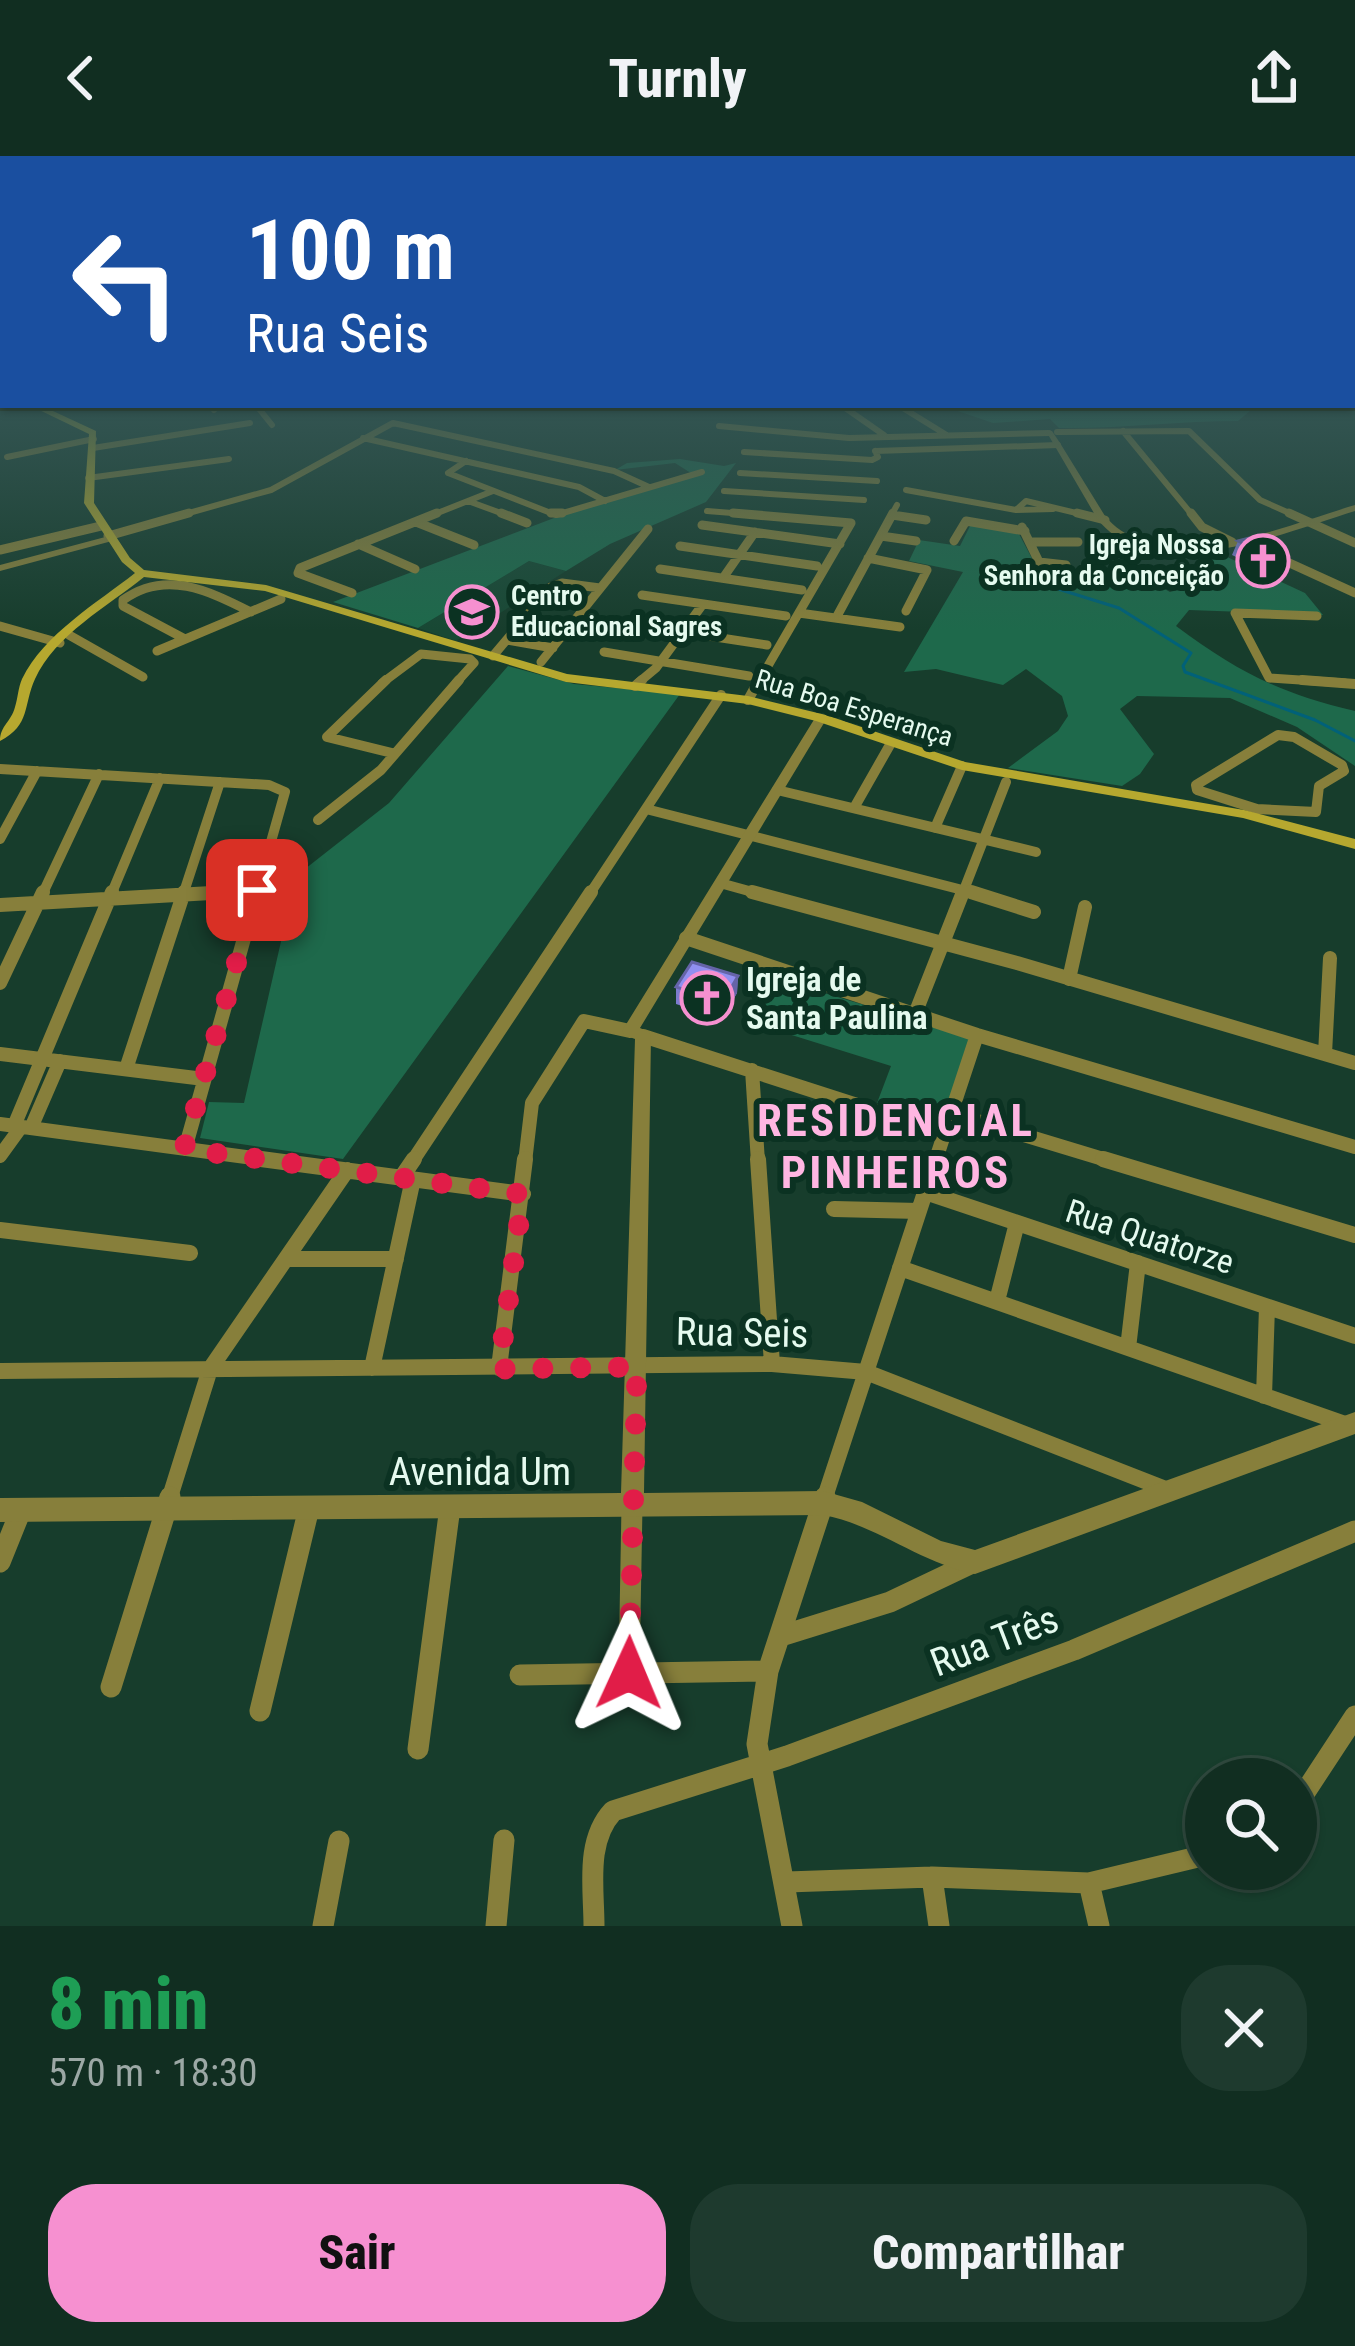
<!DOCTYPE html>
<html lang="pt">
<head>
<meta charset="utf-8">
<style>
	:root { --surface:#112e21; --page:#1e3a2e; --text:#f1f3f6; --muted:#9ca8a5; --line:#304a3f; --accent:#f690d0 }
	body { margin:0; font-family:"Roboto Condensed",sans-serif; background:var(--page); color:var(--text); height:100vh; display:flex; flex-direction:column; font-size:45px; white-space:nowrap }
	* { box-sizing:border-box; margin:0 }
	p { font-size:39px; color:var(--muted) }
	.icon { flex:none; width:66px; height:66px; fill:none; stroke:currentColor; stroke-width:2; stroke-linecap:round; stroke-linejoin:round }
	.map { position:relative; height:1770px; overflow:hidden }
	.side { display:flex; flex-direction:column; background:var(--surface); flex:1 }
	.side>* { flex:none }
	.guide { position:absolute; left:0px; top:0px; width:1356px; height:252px; box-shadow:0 3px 9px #0004,0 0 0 3px var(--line); background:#1a4fa0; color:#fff; overflow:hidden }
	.controls { position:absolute; left:1185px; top:1602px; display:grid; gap:24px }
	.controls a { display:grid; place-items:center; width:132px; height:132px; border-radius:50%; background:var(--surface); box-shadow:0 3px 9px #0004,0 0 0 3px var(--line); font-size:60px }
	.pin { position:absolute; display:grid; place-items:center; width:102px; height:102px; color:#fff; margin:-51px; border-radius:24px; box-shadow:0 6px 18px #0006 }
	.me { position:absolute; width:132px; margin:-66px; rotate:1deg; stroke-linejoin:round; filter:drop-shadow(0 0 9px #0008) }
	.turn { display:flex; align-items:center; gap:42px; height:252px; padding:0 48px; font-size:54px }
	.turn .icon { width:156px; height:156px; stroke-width:2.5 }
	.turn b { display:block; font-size:84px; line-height:102px }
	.round { display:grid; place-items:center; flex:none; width:126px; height:126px; border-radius:48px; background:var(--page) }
	.headline { display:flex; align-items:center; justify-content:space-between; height:204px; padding:0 48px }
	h1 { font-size:72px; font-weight:800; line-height:90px; color:#1e9e55 }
	.cta { display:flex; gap:24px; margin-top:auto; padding:24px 48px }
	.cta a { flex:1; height:138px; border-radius:48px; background:var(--accent); color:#111; font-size:48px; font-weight:800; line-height:138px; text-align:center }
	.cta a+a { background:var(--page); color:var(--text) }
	header { display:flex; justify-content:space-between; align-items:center; height:156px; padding:0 48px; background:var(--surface); font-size:54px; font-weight:800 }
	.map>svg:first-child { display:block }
	.built { fill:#184834 }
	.green { fill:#1e694b }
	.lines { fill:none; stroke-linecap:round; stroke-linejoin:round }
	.stream { stroke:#016179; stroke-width:3 }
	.minor-far5 { stroke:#877f3b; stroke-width:6 }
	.minor-far4 { stroke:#877f3b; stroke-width:9 }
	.minor-far3 { stroke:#877f3b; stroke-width:10 }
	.minor-far2 { stroke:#877f3b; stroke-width:14 }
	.minor-far1 { stroke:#877f3b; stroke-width:16 }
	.minor { stroke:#877f3b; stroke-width:21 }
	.tertiary { fill:#877f3b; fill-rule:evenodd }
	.secondary { fill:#b6a82f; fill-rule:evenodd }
	.primary { fill:#dbc811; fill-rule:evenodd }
	.wall { fill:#7c7bce }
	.shaded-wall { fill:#6564a8 }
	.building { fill:#908ff0; stroke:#6564a8; stroke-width:3 }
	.route { stroke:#e11d48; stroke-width:21; stroke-dasharray:0 37.8 }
	.labels { text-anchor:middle; stroke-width:12; stroke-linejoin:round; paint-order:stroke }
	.far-poi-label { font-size:27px; font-weight:bold; fill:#e5faef; stroke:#0b3222; text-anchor:end }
	.far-street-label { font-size:27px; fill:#e5faef; stroke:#0b3222 }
	.poi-label { font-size:33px; font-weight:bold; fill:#e5faef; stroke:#0b3222; text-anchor:start }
	.street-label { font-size:33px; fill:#e5faef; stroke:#0b3222 }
	.near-street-label { font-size:39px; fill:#e5faef; stroke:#0b3222 }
	.district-label { font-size:45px; font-weight:bold; letter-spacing:3px; fill:#ffb6e2; stroke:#0b3222 }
</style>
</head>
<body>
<header><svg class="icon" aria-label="back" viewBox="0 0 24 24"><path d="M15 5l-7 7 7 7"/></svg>Turnly<svg class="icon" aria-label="share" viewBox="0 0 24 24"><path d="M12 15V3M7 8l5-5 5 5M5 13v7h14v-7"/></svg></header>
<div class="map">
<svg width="1355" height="1770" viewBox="0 0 1355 1770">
	<rect width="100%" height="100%" fill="#173d2c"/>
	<path class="built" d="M529,405L566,415L456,485L418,472Z"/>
	<path class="green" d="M940,249H1257L1238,265C1178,265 1120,273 1059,272L1050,263L993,267Z
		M680,303L724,310L736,307L706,346L610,388L566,415L529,405L418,472L333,446L554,362L694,319L675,307L615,314L627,307Z
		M971,368L1019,378L1036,410L1136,417L1170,436L1198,428L1187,420L1192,416L1221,417L1205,406L1225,400L1305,437L1323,459L1189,454L1176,470C1238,516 1279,537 1355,555V610L1297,571L1230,542L1137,540L1120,553L1154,598L1140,618L1122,630L1008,612L1058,575L1068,560L1062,540L1026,513L1003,529L936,513L904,516L963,416L909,405L919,384L960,390Z
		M508,510L574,528L680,538L343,1003L200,982L209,946L244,947L296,720L389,647Z
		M771,821L971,881L941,968L877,947L891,910L747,865Z"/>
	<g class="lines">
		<path class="stream" d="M1010,418L1119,452L1191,497L1183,510L1185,516L1315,564L1355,585"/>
		<path class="minor-far5" d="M211,249L214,254
			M256,249L272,269
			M841,249L884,279
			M898,249L945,278
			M719,270L849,282L1049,277
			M1123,275L1193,360
			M1057,276L1189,275L1260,344L1296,360
			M363,282L579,331L605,345
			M93,292L250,267
			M875,295L1058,289
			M744,296L872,304L878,301L875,295
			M7,301L94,283
			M466,305L448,317L556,359L702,316
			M740,317L877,325
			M88,322L229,303
			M906,334L1016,354
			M724,335L864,344
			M468,345L509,360
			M1053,353L1016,354L1026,345L1089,360
			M707,355L769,360
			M892,359L900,360
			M178,360L271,334L393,267L614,315L649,331
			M430,360L493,335
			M891,360L897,349"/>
		<path class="minor-far4" d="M501,357L527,367
			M551,357H562
			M733,357L851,367L758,527
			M1077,357L1105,364
			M1191,357L1202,371L1232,386
			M1289,357L1355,387
			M892,359L926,364
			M416,366L474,389
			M702,369L840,388
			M1022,371L1039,406L1066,409
			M108,380L189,357
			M881,380L916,385
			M954,385L966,365L1025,375
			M1030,386H1078
			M358,388L415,413
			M680,390L817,410
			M0,394L101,370
			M1261,394L1355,437
			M868,402L927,414L906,455
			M660,413L802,434
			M723,422L755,376
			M352,437L298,417L300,412L437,357
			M642,439L786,460
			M799,457L900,471
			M1317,460L1235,457L1269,522L1345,527
			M836,462L893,357
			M623,467L767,489
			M0,470L60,487
			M69,479L143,521
			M185,483L123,450V444C166,413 209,435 251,456
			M507,484L553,492
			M157,495L281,443
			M604,496L749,520
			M493,500L551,431L562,427L600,432
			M541,506L648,373
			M382,527L421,498L470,503
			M456,527L474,507L470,503
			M638,527L656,512L703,448"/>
		<path class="minor-far3" d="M386,524L327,581L392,597
			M1302,524L1355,528
			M635,530L642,524
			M748,544L759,524
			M1278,579L1294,581L1342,609L1344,615L1319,630L1316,656L1257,653L1197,634L1196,629Z
			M0,613L269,629L285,636L256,739
			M777,634L1036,696
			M854,652L891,587
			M646,653L982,739
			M318,664L381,614L459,524
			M935,672L962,610
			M0,683L37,615
			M720,727L763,739
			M42,739L99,618
			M111,739L160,622
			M178,739L257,734
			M183,739L220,626
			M589,739L721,539
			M962,739L1006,626"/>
		<path class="minor-far2" d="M752,736L1017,807L1355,907
			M971,736L1034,756
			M0,749L229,736
			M686,782L977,879L1355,991
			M1069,823L1085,751
			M0,827L43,736
			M915,858L963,736
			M643,880L944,977
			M0,898L204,923
			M1325,898L1330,802
			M126,913L184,736
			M752,914L758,1006
			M951,957L1113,1006
			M0,968L283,1006
			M14,970L112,736
			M31,972L60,905
			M185,993L257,736
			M0,1000L21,971
			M412,1006L591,736
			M525,1006L532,947L584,865L630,875
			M935,1006L977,879"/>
		<path class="minor-far1" d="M261,1003L523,1038
			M758,1003L772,1208
			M1103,1003L1355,1079
			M401,1022L414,1003
			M925,1036L1355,1180
			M834,1053L919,1055
			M0,1074L190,1097
			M286,1103H396
			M900,1112L1348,1269
			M997,1145L1017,1067
			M1128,1192L1138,1107
			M372,1212L413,1023
			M499,1212L525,1003
			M0,1215L772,1208L866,1216L1168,1334
			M1264,1240L1267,1151
			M169,1344L210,1213L347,1014
			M824,1344L936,1003"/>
		<path class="minor" d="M0,1406L21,1354
			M781,1480L890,1446L972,1407
			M629,1517L632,1350
			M520,1519L768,1515
			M111,1531L170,1341
			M260,1555L309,1352
			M418,1593L450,1351
			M1296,1650L1355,1560
			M932,1721L939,1770
			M787,1726L932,1721L1089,1727L1206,1699
			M1089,1727L1099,1770
			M323,1770L339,1685
			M496,1770L504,1684
			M594,1770C594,1732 585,1685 613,1655L787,1600L1074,1494L1355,1375
			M792,1770L757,1588L768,1515L825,1341"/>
		<path class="tertiary" d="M1046,275H1052L1060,287L1105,360C1159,425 1287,369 1355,349V355C1286,376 1154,432 1098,364Z
			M109,380L114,383L112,385L0,415V409Z
			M821,558L827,562L640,872L649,876L651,880L644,1337L823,1335L862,1346L941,1385L975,1394L1355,1256V1278L975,1418C920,1407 877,1369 823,1359L0,1366V1342L621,1337L635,883L624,879L622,875L815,562Z"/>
		<path class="secondary" d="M0,227H3V231L0,230Z
			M29,249H40L96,275L94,347L130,402L144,414L266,429L567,518L748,540L826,559L965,606L1244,654L1355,683V693L1243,662L962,614L816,565L748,548L566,526L265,435L144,421C108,450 55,479 35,523C23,549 31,569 0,585C0,570 11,566 15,551C18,542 18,532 22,523C44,478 97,447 135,417L122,406L84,347L89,278Z"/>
		<path class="primary" d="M1353,227H1355V234L1353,233Z
			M3,241V247L0,248V242Z"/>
	</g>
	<path class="wall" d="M1238,385L1279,395L1274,410L1262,413L1232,399Z
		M738,820L737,837L722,863L676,848V831Z"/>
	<path class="shaded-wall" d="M1279,395L1274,410L1262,413L1267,399Z
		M738,820L737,837L722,863L723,846Z"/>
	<path class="building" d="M1249,382L1279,395L1267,399L1238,385Z
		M692,806L738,820L723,846L676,831Z"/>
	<linearGradient id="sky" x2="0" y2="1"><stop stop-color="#0d2218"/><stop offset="0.48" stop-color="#365756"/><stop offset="1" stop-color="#365756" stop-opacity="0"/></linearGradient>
	<rect width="1355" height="474" fill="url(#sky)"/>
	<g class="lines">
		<path class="route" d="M257,734L184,993L523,1038L499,1213L637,1211L629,1517"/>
	</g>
	<defs>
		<g id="church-ring" transform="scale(2.7)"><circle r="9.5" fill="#0b3222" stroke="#f690d0" stroke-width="1.5"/><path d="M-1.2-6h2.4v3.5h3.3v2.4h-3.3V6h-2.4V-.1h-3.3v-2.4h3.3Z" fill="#f690d0"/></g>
		<g id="school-ring" transform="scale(2.7)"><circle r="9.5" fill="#0b3222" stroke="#f690d0" stroke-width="1.5"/><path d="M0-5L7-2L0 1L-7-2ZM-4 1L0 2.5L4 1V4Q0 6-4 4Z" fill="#f690d0"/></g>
	</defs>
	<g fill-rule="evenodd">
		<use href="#church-ring" x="1263" y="405"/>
		<use href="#school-ring" x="472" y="456"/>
		<use href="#church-ring" x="707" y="842"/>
	</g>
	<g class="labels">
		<g class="far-poi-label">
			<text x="1224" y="398">Igreja Nossa<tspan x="1224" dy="31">Senhora da Conceição</tspan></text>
			<text x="511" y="449" text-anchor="start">Centro<tspan x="511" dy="31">Educacional Sagres</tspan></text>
		</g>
		<g class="far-street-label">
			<text transform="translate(854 552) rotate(17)" y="9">Rua Boa Esperança</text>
		</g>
		<g class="poi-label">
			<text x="746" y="835">Igreja de<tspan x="746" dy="38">Santa Paulina</tspan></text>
		</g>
		<g class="street-label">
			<text transform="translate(1150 1080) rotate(18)" y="12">Rua Quatorze</text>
		</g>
		<g class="near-street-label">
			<text transform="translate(742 1176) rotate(1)" y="14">Rua Seis</text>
			<text x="480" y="1329">Avenida Um</text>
			<text transform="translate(994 1484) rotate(-21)" y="14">Rua Três</text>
		</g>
		<g class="district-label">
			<text x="896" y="980">RESIDENCIAL<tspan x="896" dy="52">PINHEIROS</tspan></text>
		</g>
	</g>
</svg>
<div class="controls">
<a><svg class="icon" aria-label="search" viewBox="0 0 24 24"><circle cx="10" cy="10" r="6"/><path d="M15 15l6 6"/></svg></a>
</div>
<div class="pin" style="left:257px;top:734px;background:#d93025"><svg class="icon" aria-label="arrive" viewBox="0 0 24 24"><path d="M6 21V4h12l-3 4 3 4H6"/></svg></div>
<svg class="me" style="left:629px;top:1517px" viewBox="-20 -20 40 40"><path d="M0-17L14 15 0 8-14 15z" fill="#e11d48" stroke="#fff" stroke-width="4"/></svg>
<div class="guide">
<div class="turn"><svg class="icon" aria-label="left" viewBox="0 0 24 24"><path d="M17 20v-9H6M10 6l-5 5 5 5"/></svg><div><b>100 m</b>Rua Seis</div></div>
</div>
</div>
<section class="side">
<div class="headline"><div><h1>8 min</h1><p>570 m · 18:30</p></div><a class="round"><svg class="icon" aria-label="close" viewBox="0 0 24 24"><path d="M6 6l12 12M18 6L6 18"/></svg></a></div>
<div class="cta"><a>Sair</a><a>Compartilhar</a></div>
</section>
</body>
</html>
